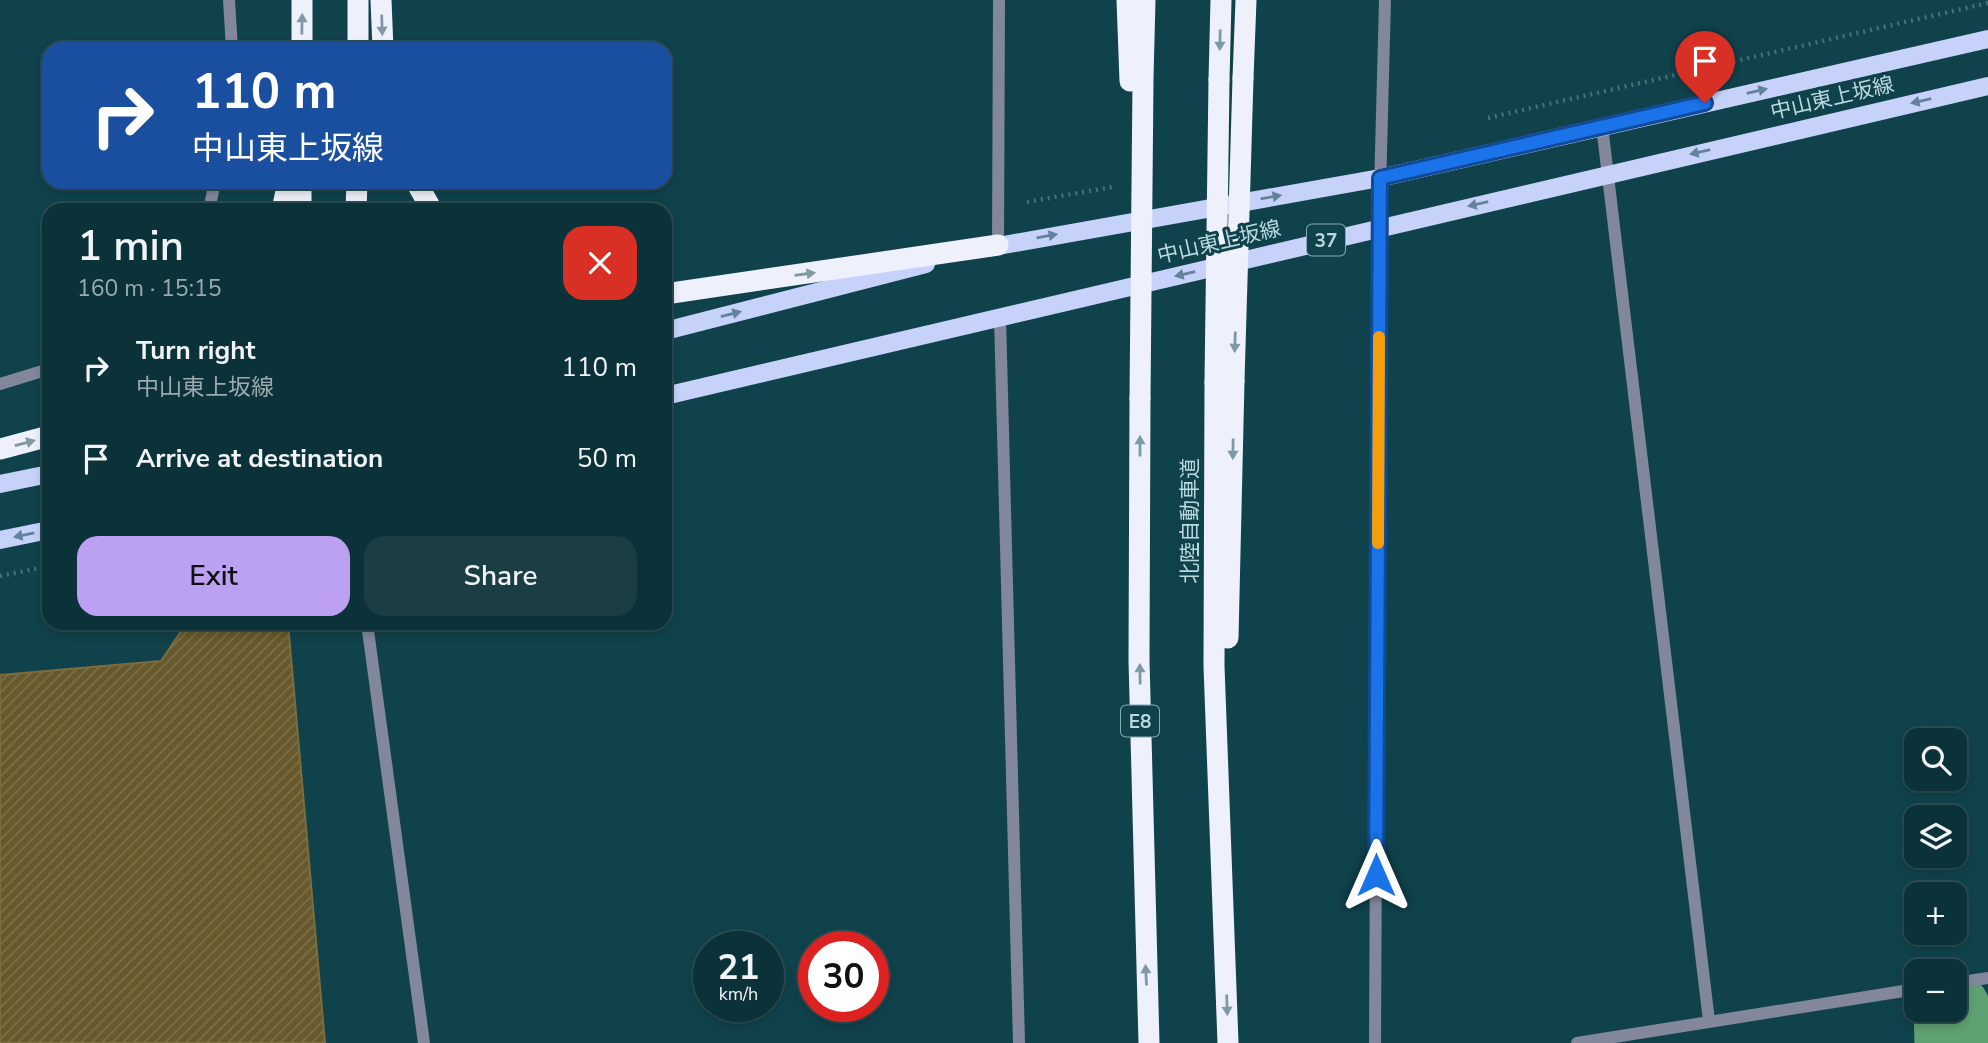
<!DOCTYPE html>
<html lang="en">
<head>
<meta charset="utf-8">
<style>
	:root { --surface:#0c3239; --page:#1a3e44; --text:#f1f3f6; --muted:#9aaaae; --line:#2c4d53; --accent:#bca0f2 }
	body { margin:0; font-family:"Nunito Sans","Noto Sans JP",sans-serif; background:var(--page); color:var(--text); height:100vh; display:flex; flex-direction:column; font-size:26px; white-space:nowrap }
	* { box-sizing:border-box; margin:0 }
	p { font-size:23px; color:var(--muted) }
	.icon { flex:none; width:38px; height:38px; fill:none; stroke:currentColor; stroke-width:2; stroke-linecap:round; stroke-linejoin:round }
	.map { position:relative; flex:1; overflow:hidden }
	.side { position:absolute; left:42px; top:203px; width:630px; height:427px; display:flex; flex-direction:column; background:var(--surface); border-radius:21px; box-shadow:0 4px 10px #0003,0 0 0 2px var(--line) }
	.side>* { flex:none }
	.top-card { position:absolute; left:42px; top:42px; width:630px; height:147px; border-radius:21px; box-shadow:0 4px 10px #0003,0 0 0 2px var(--line); background:#1a4fa0; color:#fff; overflow:hidden }
	.controls { position:absolute; left:1904px; top:728px; display:grid; gap:14px }
	.controls a { display:grid; place-items:center; width:63px; height:63px; border-radius:14px; background:var(--surface); box-shadow:0 4px 10px #0003,0 0 0 2px var(--line); font-size:35px }
	.speed { position:absolute; left:693px; top:931px; display:flex; gap:14px; font-size:35px; font-weight:700; text-align:center }
	.speed>* { display:grid; place-content:center; width:91px; height:91px; border-radius:50%; background:var(--surface); box-shadow:0 4px 10px #0003,0 0 0 2px var(--line); line-height:1 }
	.speed small { font-size:18px; font-weight:400 }
	.speed .limit { border:10px solid #d22; background:#fff; color:#111 }
	.pin { position:absolute; display:grid; place-items:center; width:60px; height:60px; color:#fff; margin:-72px -30px; border-radius:50% 50% 50% 0; rotate:-45deg; box-shadow:0 0 7px #0007 }
	.pin .icon { rotate:45deg }
	.me { position:absolute; width:77px; margin:-38px; rotate:0deg; stroke-linejoin:round; filter:drop-shadow(0 0 5px #0008) }
	.turn { display:flex; align-items:center; gap:24px; height:147px; padding:0 35px; font-size:32px }
	.turn .icon { width:91px; height:91px; stroke-width:2.5 }
	.turn b { display:block; font-size:49px; line-height:60px }
	.round { display:grid; place-items:center; flex:none; width:74px; height:74px; border-radius:21px; background:var(--page) }
	.summary { display:flex; align-items:center; justify-content:space-between; height:119px; padding:0 35px }
	h1 { font-size:42px; font-weight:600; line-height:52px }
	.action { display:flex; gap:14px; margin-top:auto; padding:14px 35px }
	.action a { flex:1; height:80px; border-radius:21px; background:var(--accent); color:#111; font-size:28px; font-weight:600; line-height:80px; text-align:center }
	.action a+a { background:var(--page); color:var(--text) }
	ul { padding:0; list-style:none }
	li { display:flex; align-items:center; gap:21px; height:91px; padding:0 35px }
	li div { flex:1 }
	li b { display:block; font-size:26px }
	li em { font-style:normal }
	.map>svg:first-child { display:block }
	.lines { fill:none; stroke-linecap:round; stroke-linejoin:round }
	.river { stroke:#5ea173; stroke-width:77 }
	.building { fill:url(#building-hatch); stroke:#7b6d3e; stroke-width:2 }
	.path { stroke:#45717a; stroke-width:4.5; stroke-dasharray:2 5; stroke-linecap:butt }
	.minor { stroke:#82879b; stroke-width:12 }
	.major { stroke:#c7d2fa; stroke-width:18 }
	.highway { stroke:#eef1fb; stroke-width:21 }
	.highway-bridge { stroke:#eef1fb; stroke-width:21 }
	.oneway { fill:#7f9aa4 }
	.oneway2 { fill:#62839a }
	.route-casing { stroke:#114b97; stroke-width:18 }
	.route { stroke:#1a73e8; stroke-width:12 }
	.slow { stroke:#f59e0b; stroke-width:12 }
	.labels { text-anchor:middle; stroke-width:6; stroke-linejoin:round; paint-order:stroke }
	.shield { fill:#10424c; stroke:#87abb3; stroke-width:2 }
	.shield-label { font-size:19px; font-weight:bold; fill:#bad8df }
	.street-label { font-size:21px; fill:#bad8df; stroke:#10424c }
</style>
</head>
<body>
<div class="map">
<svg width="1988" height="1043" viewBox="0 0 1988 1043">
	<defs>
		<pattern id="building-hatch" width="6" height="6" patternUnits="userSpaceOnUse" patternTransform="scale(1.75)"><rect width="6" height="6" fill="#67592b"/><path d="M-1 1l2-2M0 6l6-6M5 7l2-2" fill="none" stroke="#7b7049"/></pattern>
	</defs>
	<rect width="100%" height="100%" fill="#10424c"/>
	<g class="lines">
		<path class="river" d="M1952,1010L1953,1043"/>
	</g>
	<path class="building" d="M244,623H288L325,1043H0V675L161,661L182,630Z"/>
	<g class="lines">
		<path class="path" d="M1488,118L1988,3
			M1027,202L1112,187
			M0,576L49,566"/>
		<path class="minor" d="M229,0L232,49
			M1602,126L1709,1021
			M209,210L215,182
			M998,245L999,0
			M1000,317L1019,1043
			M0,384L49,369
			M367,623L424,1043
			M1955,983L1988,978
			M1375,1043L1379,228L1385,0
			M1577,1043L1916,989"/>
		<path class="major" d="M987,248L1380,178L1988,39
			M665,331L926,264
			M665,396L1988,86
			M0,484L49,474
			M0,540L49,530"/>
		<path class="highway" d="M381,0L383,49
			M1127,0L1130,81
			M302,49V0
			M358,49V0
			M1143,78L1145,0
			M1243,78L1246,0
			M1219,80L1221,0
			M416,182L432,210
			M282,210L288,182
			M301,210V182
			M356,210L357,182
			M665,294L998,245
			M1215,382L1214,666L1228,1043
			M1140,398L1139,660L1149,1043
			M0,449L49,436
			M1228,638L1234,381"/>
		<path class="highway-bridge" d="M1234,381L1243,78
			M1215,382L1219,80
			M1140,398L1143,80"/>
	</g>
	<defs><path id="oneway-solid" d="M-6-.8H1V-3.2L6.5 0L1 3.2V.8H-6Z" transform="scale(1.75)"/></defs>
	<g class="oneway">
		<use href="#oneway-solid" transform="translate(302 24) rotate(-89)"/>
		<use href="#oneway-solid" transform="translate(382 25) rotate(88)"/>
		<use href="#oneway-solid" transform="translate(1220 40) rotate(91)"/>
		<use href="#oneway-solid" transform="translate(805 274) rotate(-8)"/>
		<use href="#oneway-solid" transform="translate(1235 342) rotate(92)"/>
		<use href="#oneway-solid" transform="translate(25 443) rotate(-15)"/>
		<use href="#oneway-solid" transform="translate(1140 446) rotate(-90)"/>
		<use href="#oneway-solid" transform="translate(1233 449) rotate(91)"/>
		<use href="#oneway-solid" transform="translate(1140 674) rotate(-91)"/>
		<use href="#oneway-solid" transform="translate(1146 975) rotate(-93)"/>
		<use href="#oneway-solid" transform="translate(1227 1005) rotate(88)"/>
	</g>
	<g class="oneway2">
		<use href="#oneway-solid" transform="translate(1757 91) rotate(-13)"/>
		<use href="#oneway-solid" transform="translate(1921 101) rotate(167)"/>
		<use href="#oneway-solid" transform="translate(1700 152) rotate(167)"/>
		<use href="#oneway-solid" transform="translate(1271 197) rotate(-10)"/>
		<use href="#oneway-solid" transform="translate(1478 204) rotate(167)"/>
		<use href="#oneway-solid" transform="translate(1047 236) rotate(-10)"/>
		<use href="#oneway-solid" transform="translate(1185 274) rotate(167)"/>
		<use href="#oneway-solid" transform="translate(731 314) rotate(-14)"/>
		<use href="#oneway-solid" transform="translate(24 535) rotate(169)"/>
	</g>
	<g class="lines">
		<g class="route-casing">
			<path id="route" d="M1376,875L1380,178L1705,103"/>
		</g>
		<use href="#route" class="route"/>
		<path class="slow" d="M1378,543L1379,337"/>
	</g>
	<g class="labels">
		<g class="shield">
			<rect x="1307" y="224.5" width="38" height="31" rx="5"/>
			<rect x="1121" y="705.5" width="38" height="31" rx="5"/>
		</g>
		<g class="shield-label">
			<text x="1326" y="247">37</text>
			<text x="1140" y="728">E8</text>
		</g>
		<g class="street-label">
			<text transform="translate(1832 98) rotate(-13)" y="7">中山東上坂線</text>
			<text transform="translate(1219 242) rotate(-13)" y="7">中山東上坂線</text>
			<text transform="translate(1190 521) rotate(-90)" y="7">北陸自動車道</text>
		</g>
	</g>
</svg>
<div class="controls">
<a><svg class="icon" aria-label="search" viewBox="0 0 24 24"><circle cx="10" cy="10" r="6"/><path d="M15 15l6 6"/></svg></a>
<a><svg class="icon" aria-label="layers" viewBox="0 0 24 24"><path d="M12 4l9 5-9 5-9-5zM3 14l9 5 9-5"/></svg></a>
<a>+</a>
<a>−</a>
</div>
<div class="speed"><div>21<small>km/h</small></div><div class="limit">30</div></div>
<div class="pin" style="left:1705px;top:103px;background:#d93025"><svg class="icon" aria-label="arrive" viewBox="0 0 24 24"><path d="M6 21V4h12l-3 4 3 4H6"/></svg></div>
<svg class="me" style="left:1376px;top:875px" viewBox="-20 -20 40 40"><path d="M0-17L14 15 0 8-14 15z" fill="#1a73e8" stroke="#fff" stroke-width="4"/></svg>
<div class="top-card">
<div class="turn"><svg class="icon" aria-label="right" viewBox="0 0 24 24"><path d="M7 20v-9h11M14 6l5 5-5 5"/></svg><div><b>110 m</b>中山東上坂線</div></div>
</div>
<section class="side">
<div class="summary"><div><h1>1 min</h1><p>160 m · 15:15</p></div><a class="round" style="background:#d93025;color:#fff"><svg class="icon" aria-label="close" viewBox="0 0 24 24"><path d="M6 6l12 12M18 6L6 18"/></svg></a></div>
<ul>
<li><svg class="icon" aria-label="right" viewBox="0 0 24 24"><path d="M7 20v-9h11M14 6l5 5-5 5"/></svg><div><b>Turn right</b><p>中山東上坂線</p></div><em>110 m</em></li>
<li><svg class="icon" aria-label="arrive" viewBox="0 0 24 24"><path d="M6 21V4h12l-3 4 3 4H6"/></svg><div><b>Arrive at destination</b></div><em>50 m</em></li>
</ul>
<div class="action"><a>Exit</a><a>Share</a></div>
</section>
</div>
</body>
</html>
